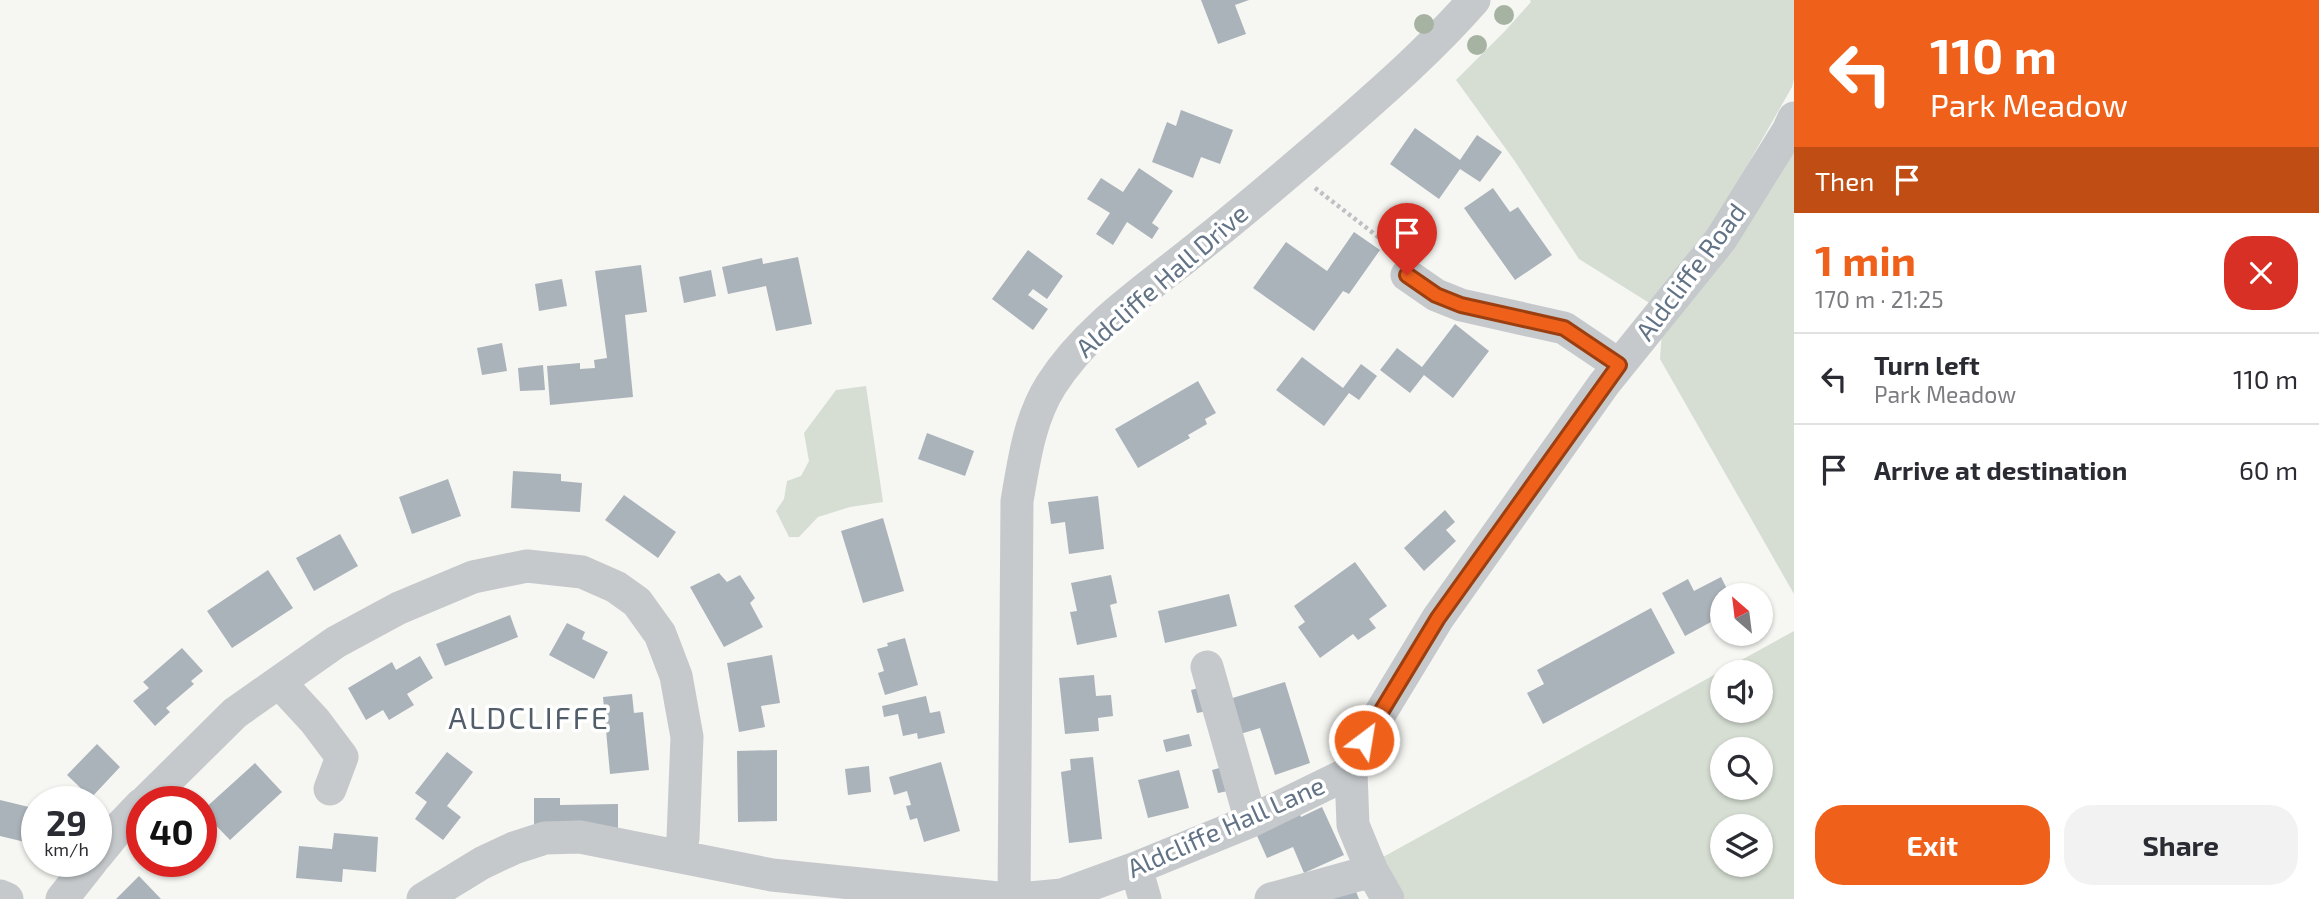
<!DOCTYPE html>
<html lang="en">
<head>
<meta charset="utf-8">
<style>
	:root { --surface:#fff; --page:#f2f2f3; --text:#2b2b33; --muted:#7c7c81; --line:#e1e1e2; --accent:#ef611a }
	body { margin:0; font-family:"Exo 2",sans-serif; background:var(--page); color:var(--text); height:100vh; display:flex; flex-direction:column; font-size:26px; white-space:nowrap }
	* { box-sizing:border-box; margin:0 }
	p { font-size:23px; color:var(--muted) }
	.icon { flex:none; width:38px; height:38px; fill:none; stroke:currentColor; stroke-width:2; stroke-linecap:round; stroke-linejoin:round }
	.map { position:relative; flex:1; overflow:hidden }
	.sheet { display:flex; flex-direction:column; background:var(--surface); width:525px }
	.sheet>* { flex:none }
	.hud { background:#ef611a; color:#fff; overflow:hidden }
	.needle { width:46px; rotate:332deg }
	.buttons { position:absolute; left:1710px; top:583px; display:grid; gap:14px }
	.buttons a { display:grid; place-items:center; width:63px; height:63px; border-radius:50%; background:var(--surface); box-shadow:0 2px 5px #0004; font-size:35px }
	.speed { position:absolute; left:21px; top:786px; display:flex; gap:14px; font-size:35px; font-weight:700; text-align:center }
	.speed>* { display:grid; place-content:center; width:91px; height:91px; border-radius:50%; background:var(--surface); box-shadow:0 2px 5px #0004; line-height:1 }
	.speed small { font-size:18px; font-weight:400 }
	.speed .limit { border:10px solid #d22; background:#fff; color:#111 }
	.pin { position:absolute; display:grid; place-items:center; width:60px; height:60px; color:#fff; margin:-72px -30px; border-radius:50% 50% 50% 0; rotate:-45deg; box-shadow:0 0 7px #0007 }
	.pin .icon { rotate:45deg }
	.me { position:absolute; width:77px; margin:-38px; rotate:31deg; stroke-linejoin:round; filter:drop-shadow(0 0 5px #0008) }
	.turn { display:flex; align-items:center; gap:24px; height:147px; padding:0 21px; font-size:32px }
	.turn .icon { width:91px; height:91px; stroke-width:2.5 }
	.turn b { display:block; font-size:49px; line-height:60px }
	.then { display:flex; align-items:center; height:66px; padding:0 21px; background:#0003; gap:14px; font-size:26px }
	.round { display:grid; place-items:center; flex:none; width:74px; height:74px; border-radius:28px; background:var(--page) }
	.head { display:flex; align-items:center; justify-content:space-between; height:119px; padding:0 21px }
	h1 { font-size:42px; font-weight:700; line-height:52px; color:var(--accent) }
	.primary-button { display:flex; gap:14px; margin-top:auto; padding:14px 21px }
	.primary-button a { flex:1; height:80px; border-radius:28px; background:var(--accent); color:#fff; font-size:28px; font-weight:700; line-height:80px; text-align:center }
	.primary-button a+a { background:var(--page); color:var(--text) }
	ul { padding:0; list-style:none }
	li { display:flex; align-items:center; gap:21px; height:91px; padding:0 21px; border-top:2px solid var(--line) }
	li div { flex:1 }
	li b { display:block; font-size:26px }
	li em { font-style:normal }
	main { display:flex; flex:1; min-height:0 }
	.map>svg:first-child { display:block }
	.green { fill:#d6ded3; fill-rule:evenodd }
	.building { fill:#abb3ba }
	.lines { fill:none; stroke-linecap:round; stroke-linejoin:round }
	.path { stroke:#bfc0c3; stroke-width:4.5; stroke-dasharray:3.5 3.5; stroke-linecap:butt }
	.minor { stroke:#c5c9cc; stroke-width:33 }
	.tree { fill:#a6b3a3 }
	.route-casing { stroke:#9b3f11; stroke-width:18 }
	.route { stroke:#ef611a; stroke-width:12 }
	.labels { text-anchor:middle; stroke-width:7; stroke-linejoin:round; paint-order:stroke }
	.street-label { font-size:26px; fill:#637386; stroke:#fff }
	.quarter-label { font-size:30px; letter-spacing:2px; fill:#525d6a; stroke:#fff }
</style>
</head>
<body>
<main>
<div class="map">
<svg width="1794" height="899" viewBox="0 0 1794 899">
	<rect width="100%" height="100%" fill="#f6f6f2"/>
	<path class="green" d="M1530,0H1794V79L1792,87L1714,224L1651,304L1579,259L1514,160L1456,80L1505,31L1531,2Z
		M1794,141V594L1660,359L1662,331Z
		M866,386L883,502L850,507L818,517L799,537H789L776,511L784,499L787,481L801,476L809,461L804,433L836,390Z
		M1794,631V899H1405L1383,857ZM1722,672H1760V710H1722ZM1722,749H1760V788H1722ZM1722,826H1760V864H1722Z"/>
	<path class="building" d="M1201,0H1249L1235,5L1246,34L1218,44Z
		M1181,110L1233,130L1220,164L1201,157L1193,178L1152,162L1167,122L1176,126Z
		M1415,128L1460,160L1477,135L1502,152L1480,182L1460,169L1439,199L1390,164Z
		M1139,168L1173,191L1152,223L1159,228L1152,239L1127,222L1113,245L1096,234L1110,213L1087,199L1101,178L1123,192Z
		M1493,188L1510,212L1518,207L1552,255L1515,280L1464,208Z
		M1354,232L1380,250L1349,294L1343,291L1314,331L1253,288L1286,242L1327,271Z
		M1028,250L1063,276L1047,299L1033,289L1028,295L1048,309L1033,330L992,299Z
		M798,257L812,324L776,331L766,286L728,294L722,267L762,258L763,264Z
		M641,265L647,312L625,315L633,397L550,405L547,366L580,363V369L595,368L594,360L607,358L595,271Z
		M711,270L716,296L684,303L679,277Z
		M562,279L567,306L539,311L535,284Z
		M1455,324L1489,351L1453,398L1424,375L1410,393L1380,370L1397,348L1422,367Z
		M502,343L507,371L482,375L477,348Z
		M1302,357L1343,388L1361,364L1377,376L1359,400L1349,393L1324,426L1276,390Z
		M543,365L545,390L520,391L518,368Z
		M1198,381L1216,413L1205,419L1207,424L1188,435L1190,438L1138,468L1115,429Z
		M927,433L974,451L965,476L918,459Z
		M513,471L561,474V481L582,483L580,512L511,508Z
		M448,479L461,516L412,534L399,497Z
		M624,495L676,532L658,558L605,520Z
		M1098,496L1104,549L1069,554L1065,522L1051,524L1048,502Z
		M1445,510L1455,522L1446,530L1456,541L1424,571L1404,548Z
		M883,518L904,591L863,603L841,531Z
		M340,534L358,566L314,591L296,558Z
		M1355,562L1387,606L1369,619L1376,628L1358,640L1353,634L1320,658L1298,627L1305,622L1294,606Z
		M268,570L293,608L232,648L207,611Z
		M719,573L727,582L740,575L755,598L750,603L763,627L724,647L690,587Z
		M1111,575L1117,603L1110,605L1117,637L1077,645L1070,612L1077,611L1071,583Z
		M1721,577L1730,595H1722V616L1685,636L1662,593L1688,579L1694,591Z
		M1229,594L1237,626L1165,643L1158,611Z
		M1651,608L1675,653L1543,724L1527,693L1544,684L1537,670Z
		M510,615L518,637L445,666L436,644Z
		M567,623L585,632L582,639L608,652L594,679L549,655Z
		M905,638L918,685L885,695L878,673L884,671L877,649L888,646L887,643Z
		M182,648L203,671L191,681L194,684L166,708L170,712L155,726L133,701L149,688L143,682Z
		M772,655L780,703L761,706L765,727L739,732L727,663Z
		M420,656L433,678L407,694L414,705L389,720L383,710L366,720L348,688L392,662L396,670Z
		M1094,675L1096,696L1111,695L1113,716L1098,718L1099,731L1065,734L1059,678Z
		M1285,682L1310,763L1275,775L1260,728L1237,735L1226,700Z
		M1206,686L1212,710L1197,713L1191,690Z
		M632,694L634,713L643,712L649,770L610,774L603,697Z
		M926,696L930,713L940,711L945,733L918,739L917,733L903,736L898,714L884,717L882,706Z
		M1189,734L1192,746L1166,752L1163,740Z
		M97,744L120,767L91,798L67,775Z
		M777,750V821L738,822L737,751Z
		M447,752L473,772L447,806L461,817L443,840L415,819L427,802L415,793Z
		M1093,757L1102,839L1069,843L1061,772L1071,770L1070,759Z
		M941,762L960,831L924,842L917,818L910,820L906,806L911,805L907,791L894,795L889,777Z
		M255,763L282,792L230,840L202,811Z
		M869,766L871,792L848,795L845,769Z
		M1227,766L1233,790L1218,793L1212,770Z
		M1179,770L1189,808L1148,818L1138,780Z
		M534,798H560V805L618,804V831L534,827Z
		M0,800L33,808L25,842L0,836Z
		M1322,807L1344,855L1304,873L1293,847L1267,858L1254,829L1298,810L1301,817Z
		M334,833L378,837L376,872L343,869L342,882L296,878L299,846L332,849Z
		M139,876L161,899H116Z
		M1355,889L1359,899H1330Z"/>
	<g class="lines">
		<path class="path" d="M1315,188L1386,243L1391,251"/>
		<path class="minor" d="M1407,275L1436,295L1461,305L1564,328L1619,365
			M1207,667L1251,821
			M279,682L315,721L342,757L330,789
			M145,802L235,713L336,642L399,608L473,577L527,566L582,572L616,587L637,602L660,634L676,676L687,737L683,838L679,856
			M96,856L118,829L142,804
			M1136,868L1145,899
			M0,896L7,899
			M62,899L92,861
			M423,899L482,863L514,848L545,838L580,837L772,875L1008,899
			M1014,899L1017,501C1024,461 1029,420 1051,385C1089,325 1153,285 1206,241C1250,206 1293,169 1336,132C1384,90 1432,48 1474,0
			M1019,899L1062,895L1136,868L1251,821L1351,772
			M1271,899L1372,871
			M1388,899L1372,871L1353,825L1351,772L1364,740L1438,618L1604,384L1721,239L1788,131L1794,118"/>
	</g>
	<g class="tree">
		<circle cx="1504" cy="15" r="10"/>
		<circle cx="1424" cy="24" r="10"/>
		<circle cx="1477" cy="45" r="10"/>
	</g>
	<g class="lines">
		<g class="route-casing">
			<path id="route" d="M1364,740L1438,618L1619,365L1564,328L1461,305L1436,295L1407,275"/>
		</g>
		<use href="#route" class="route"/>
	</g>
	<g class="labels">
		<g class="street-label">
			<text transform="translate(1691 272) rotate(-53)" y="9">Aldcliffe Road</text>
			<text transform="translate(1162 281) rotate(-41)" y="9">Aldcliffe Hall Drive</text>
			<text transform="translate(1226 827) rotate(-24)" y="9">Aldcliffe Hall Lane</text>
		</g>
		<g class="quarter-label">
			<text x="529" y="729">ALDCLIFFE</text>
		</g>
	</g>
</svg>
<div class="buttons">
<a><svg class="needle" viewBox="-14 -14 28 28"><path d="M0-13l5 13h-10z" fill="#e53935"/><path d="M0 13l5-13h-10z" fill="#7c7c81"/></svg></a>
<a><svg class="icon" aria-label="sound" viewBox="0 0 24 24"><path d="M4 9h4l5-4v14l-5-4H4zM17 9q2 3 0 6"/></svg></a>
<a><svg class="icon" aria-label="search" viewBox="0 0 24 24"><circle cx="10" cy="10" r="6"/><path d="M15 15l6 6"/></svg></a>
<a><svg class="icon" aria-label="layers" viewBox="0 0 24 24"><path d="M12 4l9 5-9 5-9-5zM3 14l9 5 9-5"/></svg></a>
</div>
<div class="speed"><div>29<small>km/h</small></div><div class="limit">40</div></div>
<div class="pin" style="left:1407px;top:275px;background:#d93025"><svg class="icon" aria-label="arrive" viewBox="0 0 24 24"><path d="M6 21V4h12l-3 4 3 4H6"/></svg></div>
<svg class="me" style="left:1364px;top:740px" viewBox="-20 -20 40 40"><circle r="17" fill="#ef611a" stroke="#fff" stroke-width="3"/><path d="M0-11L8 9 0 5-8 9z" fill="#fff"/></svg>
</div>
<section class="sheet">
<div class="hud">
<div class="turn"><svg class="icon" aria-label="left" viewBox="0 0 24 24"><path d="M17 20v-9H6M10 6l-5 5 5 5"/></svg><div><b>110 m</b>Park Meadow</div></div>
<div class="then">Then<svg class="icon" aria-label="arrive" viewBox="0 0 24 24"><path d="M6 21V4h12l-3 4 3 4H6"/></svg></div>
</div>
<div class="head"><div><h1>1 min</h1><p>170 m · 21:25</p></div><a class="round" style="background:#d93025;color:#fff"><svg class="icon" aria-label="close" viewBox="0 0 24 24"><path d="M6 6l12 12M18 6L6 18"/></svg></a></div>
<ul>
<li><svg class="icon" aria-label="left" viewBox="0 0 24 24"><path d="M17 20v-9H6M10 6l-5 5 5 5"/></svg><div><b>Turn left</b><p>Park Meadow</p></div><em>110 m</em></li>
<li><svg class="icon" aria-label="arrive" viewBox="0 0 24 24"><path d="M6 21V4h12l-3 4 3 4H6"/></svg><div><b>Arrive at destination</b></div><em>60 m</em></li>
</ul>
<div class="primary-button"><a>Exit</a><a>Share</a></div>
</section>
</main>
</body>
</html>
